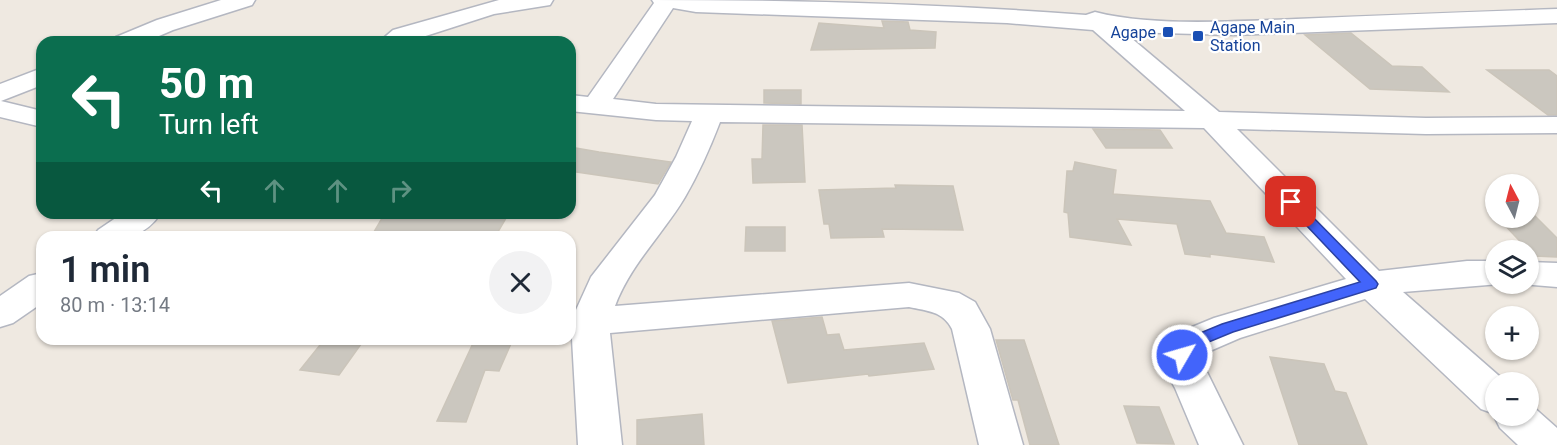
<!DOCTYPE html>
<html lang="en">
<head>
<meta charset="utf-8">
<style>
	:root { --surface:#fff; --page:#f2f2f3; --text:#1f2937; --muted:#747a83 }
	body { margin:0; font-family:Roboto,sans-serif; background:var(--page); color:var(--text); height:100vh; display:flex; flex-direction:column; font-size:22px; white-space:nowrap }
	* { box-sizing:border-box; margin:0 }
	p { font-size:20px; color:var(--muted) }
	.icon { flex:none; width:33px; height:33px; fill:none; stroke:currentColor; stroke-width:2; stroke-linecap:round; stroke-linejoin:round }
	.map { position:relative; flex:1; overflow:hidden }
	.sheet { position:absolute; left:36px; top:231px; width:540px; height:114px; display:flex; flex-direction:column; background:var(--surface); border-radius:18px; box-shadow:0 2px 4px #0004 }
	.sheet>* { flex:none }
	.hud { position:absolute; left:36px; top:36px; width:540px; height:183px; border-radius:18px; box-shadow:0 2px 4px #0004; background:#0b6e4f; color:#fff; overflow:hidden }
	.needle { width:39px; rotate:353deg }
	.controls { position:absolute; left:1485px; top:174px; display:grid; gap:12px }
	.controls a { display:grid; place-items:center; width:54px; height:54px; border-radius:50%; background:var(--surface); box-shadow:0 2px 4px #0004; font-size:30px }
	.pin { position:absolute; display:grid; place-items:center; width:51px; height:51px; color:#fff; margin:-26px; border-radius:12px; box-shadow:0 3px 9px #0006 }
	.me { position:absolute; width:66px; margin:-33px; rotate:52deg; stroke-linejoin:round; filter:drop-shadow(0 0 4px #0008) }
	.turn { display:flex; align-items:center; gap:21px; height:126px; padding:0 24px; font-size:27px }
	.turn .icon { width:78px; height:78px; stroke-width:2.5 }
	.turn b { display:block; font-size:42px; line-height:51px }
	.lanes { display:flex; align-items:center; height:57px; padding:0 24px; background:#0003; justify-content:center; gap:30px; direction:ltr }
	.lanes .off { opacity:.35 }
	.round { display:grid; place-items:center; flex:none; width:63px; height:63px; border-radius:32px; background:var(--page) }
	.headline { display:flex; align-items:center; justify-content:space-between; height:102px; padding:0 24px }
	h1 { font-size:36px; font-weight:600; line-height:45px }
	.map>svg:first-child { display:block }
	.building { fill:#cbc7bf; stroke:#cbc5ba; stroke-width:1.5 }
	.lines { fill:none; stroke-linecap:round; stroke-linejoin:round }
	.minor-casing { stroke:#b4b7c1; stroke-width:3 }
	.minor { fill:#fff; fill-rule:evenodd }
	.route { fill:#4264fb; stroke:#2b41a3; stroke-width:1.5 }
	.transit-dot { fill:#1a4fb4; stroke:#fff; stroke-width:2 }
	.labels { text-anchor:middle; stroke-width:4.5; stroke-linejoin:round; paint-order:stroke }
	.far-transit-label { font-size:16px; fill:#164399; stroke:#fff; text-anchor:start }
</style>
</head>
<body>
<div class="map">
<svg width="1557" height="445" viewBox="0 0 1557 445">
	<rect width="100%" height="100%" fill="#efe9e1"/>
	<path class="building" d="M882,21L908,22L910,30L936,32L935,48L811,50L819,23L884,28Z
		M1351,33L1392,66L1422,67L1449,92L1370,89L1305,35Z
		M1487,70H1549L1557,76V115H1548Z
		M764,90H801V104L764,103Z
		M763,125H802L805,182L753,183L752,159H762Z
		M1093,129L1160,130L1172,148H1106Z
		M570,147L599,152L671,162L658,184L570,171Z
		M1075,162L1116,170L1113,194L1210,201L1226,233L1264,237L1274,262L1210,254V257L1185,254L1177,224L1117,219L1131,245L1070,237L1068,213L1064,212L1067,171H1073Z
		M895,185L953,186L963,230L882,229L884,237L831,238L829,224H824L819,190L896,188Z
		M1528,209L1557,238V257L1534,256L1498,218H1528Z
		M385,213H509L495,237H371Z
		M746,227H785V251H745Z
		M822,317L827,335L839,334L844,350L924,343L934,369L869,376L868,374L788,383L772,321Z
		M475,339H513L499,371L485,370L466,422L437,421Z
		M324,340L361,344L339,375L300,370Z
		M996,340H1024L1059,445H1030L1018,400H1013Z
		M1270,357L1324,364L1335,391L1346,393L1367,445H1299Z
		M1124,406L1159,407L1174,444L1137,443Z
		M702,414L704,445H637V420Z"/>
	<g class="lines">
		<g class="minor-casing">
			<path id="minor" d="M221,0H255L252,5L173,30L145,42H113L116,37L157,20Z
				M499,0H553L550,5L494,14L407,42H379L393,30Z
				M652,0C797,0 942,4 1086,15L1095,12C1153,27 1234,21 1296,19C1383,15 1470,12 1557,9V23L1234,35L1124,32L1219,112L1426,118L1557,117V133L1426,134L1237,129L1379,271L1467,261H1496V284H1500L1403,292L1506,382H1496V416H1528L1530,404L1557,428V445H1518L1500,428L1494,416L1495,414L1481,409L1365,299L1240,338L1203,354V364L1243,445H1199L1175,388L1163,366L1162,355L1175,334L1214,318L1346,279L1204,128L720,122C710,148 699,173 685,197C663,234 630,265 615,306L909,283L959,293L975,302L990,329L1023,445H979L952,329C943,311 927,311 909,307L610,333L622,445H578L571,321L591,277L655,195L676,157L692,121L656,120L570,111V95L588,97L654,3ZM673,8L696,12L1007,23L1093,30L1185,111L656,104L613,99Z
				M42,68V85L1,101L42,111V127L0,117V84Z
				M123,213H161C142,241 122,237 93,237L98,230Z
				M1528,262L1557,263V287L1520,284H1528Z
				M42,273V303L13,323L0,327V296L29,276Z"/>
		</g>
		<use href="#minor" class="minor"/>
	</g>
	<path class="route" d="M1291,198L1296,200L1376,281L1378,284L1376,288L1233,332L1194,348L1188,359H1176L1174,355L1183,340L1222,324L1360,282L1287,205L1285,202L1287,200Z"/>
	<g class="transit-dot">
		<rect x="1162" y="26" width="12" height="12" rx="3"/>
		<rect x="1192" y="30" width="12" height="12" rx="3"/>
	</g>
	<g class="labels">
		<g class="far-transit-label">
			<text x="1210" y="33">Agape Main<tspan x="1210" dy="18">Station</tspan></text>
			<text x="1156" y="38" text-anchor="end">Agape</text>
		</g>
	</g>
</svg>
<div class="controls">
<a><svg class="needle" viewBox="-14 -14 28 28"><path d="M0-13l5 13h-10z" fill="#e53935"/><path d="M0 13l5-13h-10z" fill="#747a83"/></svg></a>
<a><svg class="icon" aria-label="layers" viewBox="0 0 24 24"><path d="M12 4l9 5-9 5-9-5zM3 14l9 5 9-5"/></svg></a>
<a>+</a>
<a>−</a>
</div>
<div class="pin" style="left:1291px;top:202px;background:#d93025"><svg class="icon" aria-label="arrive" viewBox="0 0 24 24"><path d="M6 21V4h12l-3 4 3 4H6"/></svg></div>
<svg class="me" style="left:1182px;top:355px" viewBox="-20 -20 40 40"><circle r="17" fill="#4264fb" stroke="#fff" stroke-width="3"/><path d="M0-11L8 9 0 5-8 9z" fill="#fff"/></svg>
<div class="hud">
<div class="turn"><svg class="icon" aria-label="left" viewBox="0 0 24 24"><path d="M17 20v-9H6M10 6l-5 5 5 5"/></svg><div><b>50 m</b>Turn left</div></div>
<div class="lanes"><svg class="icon" aria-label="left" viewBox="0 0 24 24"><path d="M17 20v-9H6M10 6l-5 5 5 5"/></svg><svg class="icon off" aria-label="ahead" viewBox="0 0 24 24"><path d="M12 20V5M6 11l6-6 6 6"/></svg><svg class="icon off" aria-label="ahead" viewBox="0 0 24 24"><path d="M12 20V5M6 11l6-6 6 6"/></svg><svg class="icon off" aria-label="right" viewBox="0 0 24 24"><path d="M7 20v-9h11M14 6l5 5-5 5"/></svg></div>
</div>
<section class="sheet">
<div class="headline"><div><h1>1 min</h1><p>80 m · 13:14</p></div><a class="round"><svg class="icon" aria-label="close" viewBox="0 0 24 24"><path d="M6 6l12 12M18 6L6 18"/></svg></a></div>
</section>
</div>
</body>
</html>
